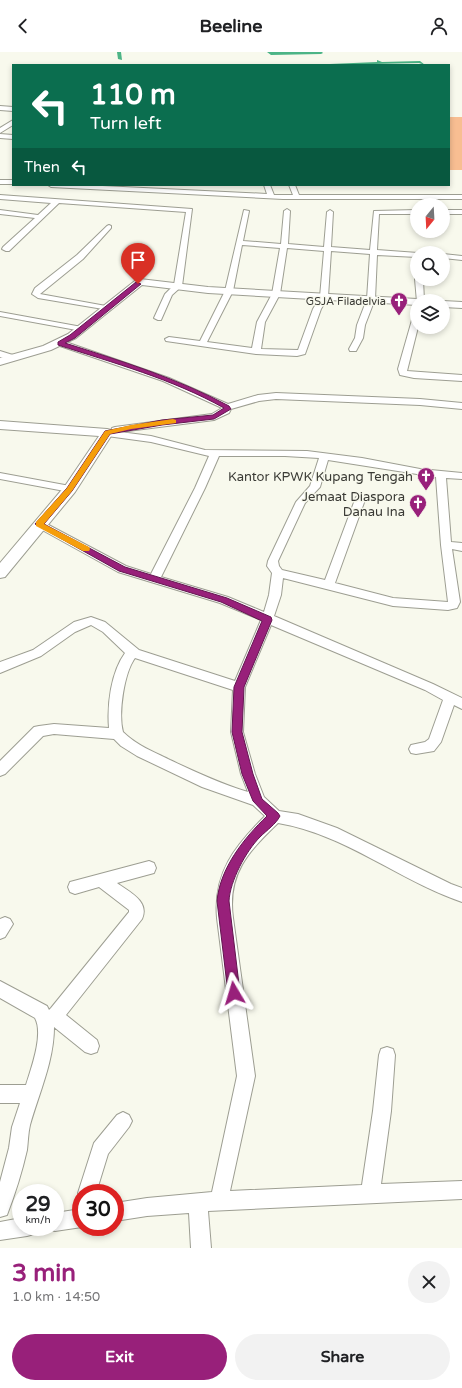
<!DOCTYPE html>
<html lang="en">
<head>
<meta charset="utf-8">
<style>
	:root { --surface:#fff; --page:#f2f2f2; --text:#202124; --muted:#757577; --accent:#98207a }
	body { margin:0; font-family:"Varela Round",sans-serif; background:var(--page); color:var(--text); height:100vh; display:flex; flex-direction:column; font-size:15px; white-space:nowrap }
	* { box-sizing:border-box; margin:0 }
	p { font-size:13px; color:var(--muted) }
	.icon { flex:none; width:22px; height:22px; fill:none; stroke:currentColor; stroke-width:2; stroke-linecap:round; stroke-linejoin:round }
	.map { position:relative; height:1196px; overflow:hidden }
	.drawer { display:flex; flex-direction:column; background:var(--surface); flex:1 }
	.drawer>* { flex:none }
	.banner { position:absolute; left:12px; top:12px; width:438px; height:122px; border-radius:0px; box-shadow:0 2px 6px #0003; background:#0b6e4f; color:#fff; overflow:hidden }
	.needle { width:26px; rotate:198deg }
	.fabs { position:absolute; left:410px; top:146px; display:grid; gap:8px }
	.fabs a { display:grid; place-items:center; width:40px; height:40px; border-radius:50%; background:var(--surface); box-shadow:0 2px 6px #0003; font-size:20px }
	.speed { position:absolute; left:12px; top:1132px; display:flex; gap:8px; font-size:20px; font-weight:700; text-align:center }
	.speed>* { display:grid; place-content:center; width:52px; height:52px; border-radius:50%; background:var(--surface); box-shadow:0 2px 6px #0003; line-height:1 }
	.speed small { font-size:10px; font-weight:400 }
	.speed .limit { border:6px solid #d22; background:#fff; color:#111 }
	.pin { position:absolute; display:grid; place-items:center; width:34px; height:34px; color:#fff; margin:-41px -17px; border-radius:50% 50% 50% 0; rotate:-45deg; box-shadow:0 0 4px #0007 }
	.pin .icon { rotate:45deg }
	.me { position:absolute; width:44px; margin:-22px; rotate:353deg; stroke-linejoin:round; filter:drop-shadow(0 0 3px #0008) }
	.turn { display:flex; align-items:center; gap:14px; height:84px; padding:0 12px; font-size:18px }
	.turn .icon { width:52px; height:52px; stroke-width:2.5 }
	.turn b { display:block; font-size:28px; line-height:34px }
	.then { display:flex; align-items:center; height:38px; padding:0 12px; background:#0003; gap:8px; font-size:15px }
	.round { display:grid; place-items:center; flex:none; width:42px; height:42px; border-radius:21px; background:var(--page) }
	.summary { display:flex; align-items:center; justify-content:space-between; height:68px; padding:0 12px }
	h1 { font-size:24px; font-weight:800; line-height:30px; color:var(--accent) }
	.primary-button { display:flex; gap:8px; margin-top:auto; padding:8px 12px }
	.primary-button a { flex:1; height:46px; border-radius:24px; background:var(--accent); color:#fff; font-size:16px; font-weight:800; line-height:46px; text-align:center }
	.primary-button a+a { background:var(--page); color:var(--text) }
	header { display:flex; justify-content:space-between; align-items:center; height:52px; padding:0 12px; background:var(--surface); font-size:18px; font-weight:800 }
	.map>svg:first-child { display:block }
	.green { fill:#f8be92 }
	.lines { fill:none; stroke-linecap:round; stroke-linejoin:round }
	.canal { fill:#4cb486; fill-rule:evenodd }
	.minor-casing { stroke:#9d9e92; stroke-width:2 }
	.tertiary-casing { stroke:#9d9e92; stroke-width:2 }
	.minor { fill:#fff; fill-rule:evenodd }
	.tertiary { fill:#fff; fill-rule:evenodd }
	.route { fill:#98207a; stroke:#63154f }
	.slow { fill:#f59e0b }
	.labels { text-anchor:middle; stroke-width:3; stroke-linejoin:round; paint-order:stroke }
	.far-poi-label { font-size:11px; fill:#3a3a35; stroke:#f8f9ed; text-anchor:end }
	.poi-label { font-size:13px; fill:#3a3a35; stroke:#f8f9ed; text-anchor:end }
</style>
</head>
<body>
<header><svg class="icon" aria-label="back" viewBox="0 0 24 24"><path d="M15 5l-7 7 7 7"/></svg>Beeline<svg class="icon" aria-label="person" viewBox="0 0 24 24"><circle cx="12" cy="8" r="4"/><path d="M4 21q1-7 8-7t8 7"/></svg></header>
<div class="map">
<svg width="462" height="1196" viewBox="0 0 462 1196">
	<rect width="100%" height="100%" fill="#f8f9ed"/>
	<path class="green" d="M449,65H462V118H449Z"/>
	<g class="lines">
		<path class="canal" d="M117,0H121L122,8L118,7Z
			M267,0H322L323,1L321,2L271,3Z
			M377,8L382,10L420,9L425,13L419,11L328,13L330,12L377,10Z"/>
		<g class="minor-casing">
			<path id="minor" d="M0,54L13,55V59L0,58Z
				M13,68V73L0,81V76Z
				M0,82L13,83V87L0,86Z
				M0,128H13V132H0Z
				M48,133H82L267,142L264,133H270L274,143H293L289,133H295L299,143H462V147H283L51,135Z
				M0,143L192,157L182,234L172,243L161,268H158L154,266L165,242L174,233L186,160L59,151L9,199H6L2,197L3,195L35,166L0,162V158L38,163L51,151L0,147Z
				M287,157L290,159L288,192L324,195L327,160L330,158L333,160L331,195L370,198L374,159L417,158V162H379L377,198L418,201L417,205L377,203L375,247L365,273L363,286L356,299H350L349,297L355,286L357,273L367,247L370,202L331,199L328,245L321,257L305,302L297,304L256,302L166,289L165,287L169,285L200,289L225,239L244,158L249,159L243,189L281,192L284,159ZM242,193L280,196L272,242L257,270L252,296L207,290L233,239ZM287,196L324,199L320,245L313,257L298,298L261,297L265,270L280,242Z
				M443,158H462V162H443Z
				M109,173L111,174V176L83,207L40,242L106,254H109V258L38,246L32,242L35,236L77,203L107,174Z
				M443,202L462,204V208L443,206Z
				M417,225V227H423L424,249H417V250L415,227Z
				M0,260L82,275L86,277L82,279L0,264Z
				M414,261H417V275H418L407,319L462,323V329L414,326L400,323L398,317Z
				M60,288L169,326L228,352L258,343L276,341L420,347L462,351V357L420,353L276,347L259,349L231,357L229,361L214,368L120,380L151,384L205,398L307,399L362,406L420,417L462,421V427L446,426L451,490L462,491V499L452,497L460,550L457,556L448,558L393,554L283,526L281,543L274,564L433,632L462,646V657L454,653L441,690L434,699L416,702L411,701L409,697L411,693L425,690L429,687L443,648L425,638L271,573L245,635L243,680L255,722L264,745L279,759L298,762L337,776L451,832L462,836V850C398,828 345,782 278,771C248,800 227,822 233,866L255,1024L230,1139L362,1133L373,1059L379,1003L381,997L387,995L393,997L395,1003L391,1059L381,1132L462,1129V1147L208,1159L211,1196H191L189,1161L147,1164L115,1169V1151L147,1146L212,1140L237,1024L217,866C213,821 235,794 265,764L253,753L202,735L137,704L121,694L114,687L54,682L43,684L5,722L0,724V709L34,675L39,674L54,672L109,676C107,653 111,620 125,601L103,580L91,573L75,580L41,604L0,621V610L33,598L74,570L91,565L105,570L139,598L235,629L261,568L220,551L118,520L35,474L34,472L35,470H43L126,514L151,522L195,436L209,404L151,390L107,384L102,381L104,379H111L112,376L115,375L212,362L222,356L163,329L57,293L56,291ZM219,404H285L319,406L310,434L296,450L268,509L267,514L272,521L269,543L264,560L228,545L161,525L205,436ZM328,408L436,425L441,493L448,550L393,546L335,531L366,445L361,442L356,445L325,528L282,518L279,514L278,509L305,451L320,435ZM135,606L233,638L231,680L241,722L248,740C221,732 196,720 170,708C154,700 136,693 123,680C118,662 124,621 135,606Z
				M0,299L16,304L17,306L13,309L0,305Z
				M0,421L70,434L75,437L70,440L0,427Z
				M149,809L154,811L156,816L154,821L117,831C129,840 150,849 142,867L66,963L97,988L99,994L97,1000L91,1002L85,1000L54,975C54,1009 39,1041 30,1073C28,1081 28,1090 27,1098C22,1120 15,1142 7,1163L0,1165V1130L9,1096L12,1075L20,1051H0V1033H26C31,1017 44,982 35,966L0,946V929L47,954L49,958L51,956L129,860V858L99,835L75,842L70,840L68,835L70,830Z
				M5,865L10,867L13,872L5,885L0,887V867Z
				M123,1060L129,1063L132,1069L129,1075L108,1102L96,1141H81L80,1148L78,1141L94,1091L117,1063Z
				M81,1157L82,1175L55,1179L48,1177V1175H55V1161Z
				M21,1166V1175H36L34,1182L27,1184L0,1188V1170Z"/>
		</g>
		<g class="tertiary-casing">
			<path id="tertiary" d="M140,227L208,235L417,247L422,249H417V253L208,241L142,233L76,286L51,298L0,313V306L43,294L68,282L136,228Z
				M442,249H443L462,250V256L443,255Z
				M0,369L107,377L111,378L113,381L75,440L5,525L0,526V511L65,434L99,384L0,377Z"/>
		</g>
		<use href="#minor" class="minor"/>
		<use href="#tertiary" class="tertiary"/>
	</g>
	<path class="route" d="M136,230L141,232L75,286L65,291C121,309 177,326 229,354L231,357L214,367L162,373L110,382L72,439L44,472L125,515L227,546L271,565L272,568L244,635L242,680L253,722L262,747L278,761L280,764C276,772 267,778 260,785C246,799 230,829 229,849L240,941L239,945L234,947L230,945L228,941L217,849C220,816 244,786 267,764L253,749L242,722L232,680L234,635L262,569L221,550L119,519L35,472L67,436L105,379L162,368L213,363L224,356C172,327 114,311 58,293V290L70,283Z"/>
	<path class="slow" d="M173,367L176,368V371L131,377L110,382L72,439L44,472L89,495L90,497L89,499H83L36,474V470L67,436L105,379L131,373Z"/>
	<defs>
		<g id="church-pin" transform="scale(0.9)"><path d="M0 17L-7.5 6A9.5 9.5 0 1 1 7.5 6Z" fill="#98207a" stroke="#f8f9ed"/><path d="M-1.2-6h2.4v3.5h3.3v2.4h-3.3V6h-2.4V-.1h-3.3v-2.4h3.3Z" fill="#fff"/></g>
	</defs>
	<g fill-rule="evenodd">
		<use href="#church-pin" x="399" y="249"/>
		<use href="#church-pin" x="426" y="424"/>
		<use href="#church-pin" x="418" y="451"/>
	</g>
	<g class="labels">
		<g class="far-poi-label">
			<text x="386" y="253">GSJA Filadelvia</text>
		</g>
		<g class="poi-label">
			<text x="413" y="429">Kantor KPWK Kupang Tengah</text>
			<text x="405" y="449">Jemaat Diaspora<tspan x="405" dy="15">Danau Ina</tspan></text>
		</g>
	</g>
</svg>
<div class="fabs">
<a><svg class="needle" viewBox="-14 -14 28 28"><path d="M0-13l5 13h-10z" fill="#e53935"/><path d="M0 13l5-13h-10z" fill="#757577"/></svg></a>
<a><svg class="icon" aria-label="search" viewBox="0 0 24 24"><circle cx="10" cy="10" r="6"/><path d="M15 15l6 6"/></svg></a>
<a><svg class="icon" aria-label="layers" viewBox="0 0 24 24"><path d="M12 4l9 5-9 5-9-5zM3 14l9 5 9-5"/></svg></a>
</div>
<div class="speed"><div>29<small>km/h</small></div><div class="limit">30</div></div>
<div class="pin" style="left:138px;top:232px;background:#d93025"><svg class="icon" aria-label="arrive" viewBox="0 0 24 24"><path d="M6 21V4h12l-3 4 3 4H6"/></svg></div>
<svg class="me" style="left:234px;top:941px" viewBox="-20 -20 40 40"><path d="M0-17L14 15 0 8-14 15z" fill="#98207a" stroke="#fff" stroke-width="4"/></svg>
<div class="banner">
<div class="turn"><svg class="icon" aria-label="left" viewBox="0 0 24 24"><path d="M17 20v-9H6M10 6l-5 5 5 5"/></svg><div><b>110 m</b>Turn left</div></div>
<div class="then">Then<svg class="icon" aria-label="left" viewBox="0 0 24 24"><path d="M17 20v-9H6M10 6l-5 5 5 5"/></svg></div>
</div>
</div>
<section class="drawer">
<div class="summary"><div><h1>3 min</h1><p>1.0 km · 14:50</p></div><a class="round"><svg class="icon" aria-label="close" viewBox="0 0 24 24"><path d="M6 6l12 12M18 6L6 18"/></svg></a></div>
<div class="primary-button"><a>Exit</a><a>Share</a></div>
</section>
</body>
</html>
